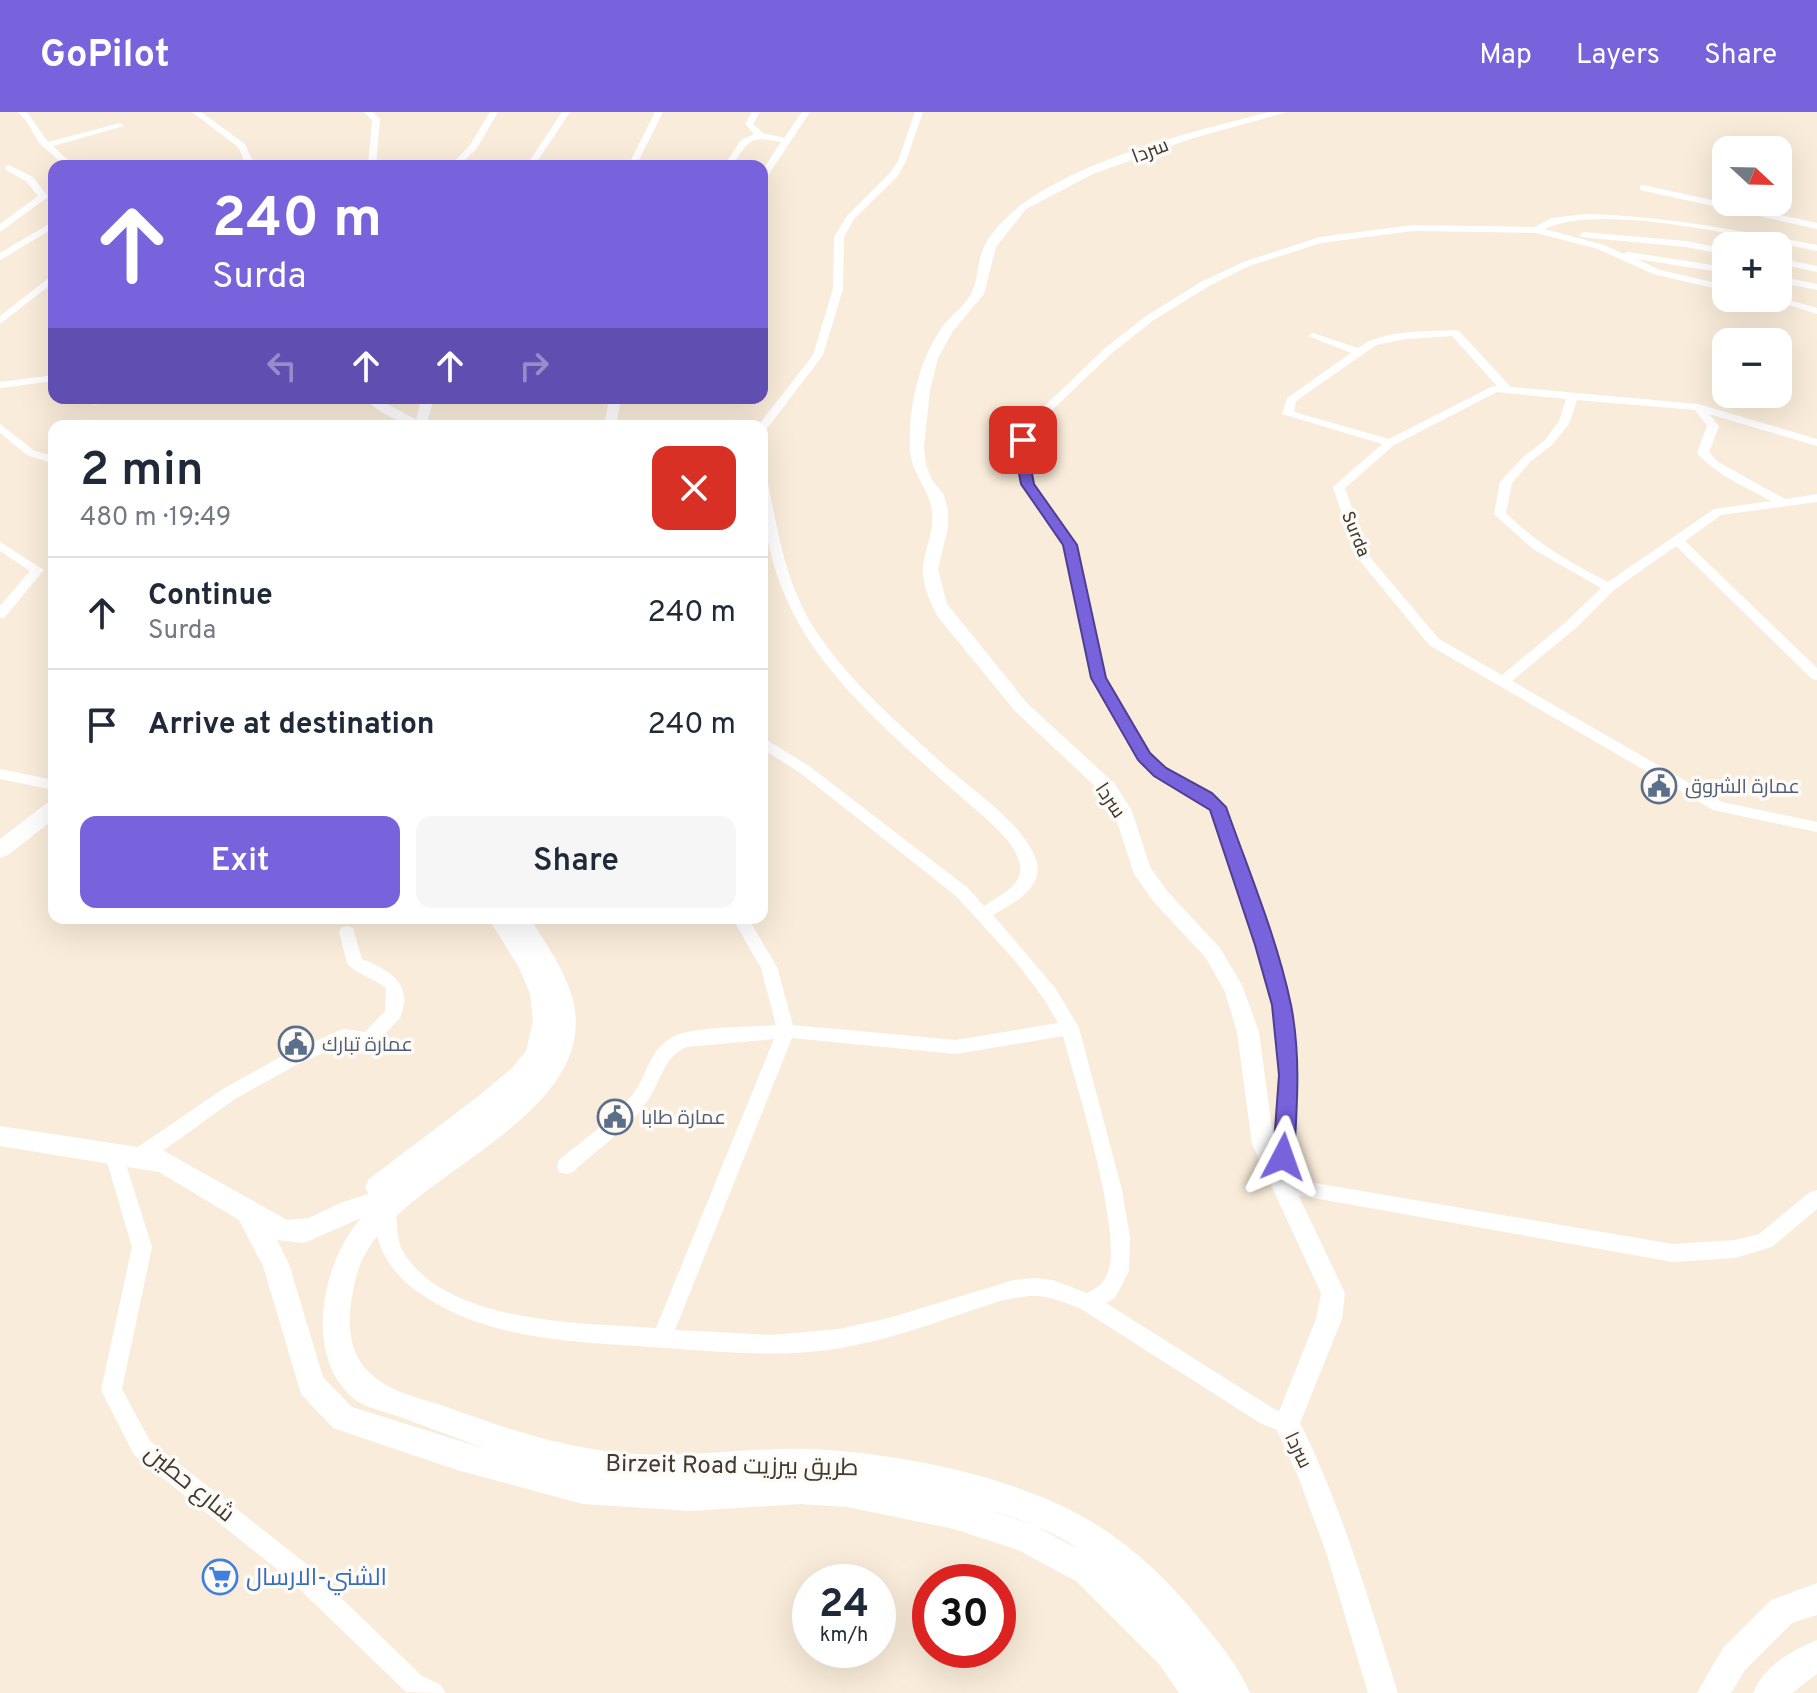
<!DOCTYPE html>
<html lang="en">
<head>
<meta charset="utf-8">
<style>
	:root { --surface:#fff; --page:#f6f6f7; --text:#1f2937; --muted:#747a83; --line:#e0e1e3; --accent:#7863dd }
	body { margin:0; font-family:Overpass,Cairo,sans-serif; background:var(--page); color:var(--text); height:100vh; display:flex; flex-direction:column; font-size:30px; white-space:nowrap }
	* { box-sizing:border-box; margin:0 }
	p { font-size:26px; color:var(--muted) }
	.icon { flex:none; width:44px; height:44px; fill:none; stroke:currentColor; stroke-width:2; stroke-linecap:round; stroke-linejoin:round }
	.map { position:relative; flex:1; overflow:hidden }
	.sheet { position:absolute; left:48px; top:308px; width:720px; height:504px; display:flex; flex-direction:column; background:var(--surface); border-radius:16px; box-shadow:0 8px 32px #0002 }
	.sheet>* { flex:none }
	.banner { position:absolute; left:48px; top:48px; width:720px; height:244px; border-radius:16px; box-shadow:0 8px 32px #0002; background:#7863dd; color:#fff; overflow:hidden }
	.needle { width:52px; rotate:112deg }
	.controls { position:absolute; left:1712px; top:24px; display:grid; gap:16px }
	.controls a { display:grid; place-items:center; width:80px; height:80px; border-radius:16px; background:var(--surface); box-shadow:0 8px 32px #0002; font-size:40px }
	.speed { position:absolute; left:792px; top:1452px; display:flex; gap:16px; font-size:40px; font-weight:700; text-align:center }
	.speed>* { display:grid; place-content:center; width:104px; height:104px; border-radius:50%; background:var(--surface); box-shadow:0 8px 32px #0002; line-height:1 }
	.speed small { font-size:20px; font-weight:400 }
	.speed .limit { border:12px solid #d22; background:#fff; color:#111 }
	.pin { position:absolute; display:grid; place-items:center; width:68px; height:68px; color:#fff; margin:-34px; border-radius:16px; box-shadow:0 4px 12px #0006 }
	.me { position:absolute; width:88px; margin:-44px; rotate:4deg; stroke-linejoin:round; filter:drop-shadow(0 0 6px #0008) }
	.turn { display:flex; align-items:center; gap:28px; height:168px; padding:0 32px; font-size:36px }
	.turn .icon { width:104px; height:104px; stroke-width:2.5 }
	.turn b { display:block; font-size:56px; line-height:68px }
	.lanes { display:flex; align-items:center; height:76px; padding:0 32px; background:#0003; justify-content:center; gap:40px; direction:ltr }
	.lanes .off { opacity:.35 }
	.round { display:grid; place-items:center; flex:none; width:84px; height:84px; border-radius:16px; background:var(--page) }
	.head { display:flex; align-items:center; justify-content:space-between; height:136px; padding:0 32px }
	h1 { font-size:48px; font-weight:600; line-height:60px }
	.cta { display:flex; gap:16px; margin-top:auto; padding:16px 32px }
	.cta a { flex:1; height:92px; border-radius:16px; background:var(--accent); color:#fff; font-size:32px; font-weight:600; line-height:92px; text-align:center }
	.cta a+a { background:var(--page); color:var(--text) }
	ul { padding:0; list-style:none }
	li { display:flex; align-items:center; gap:24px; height:112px; padding:0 32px; border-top:2px solid var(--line) }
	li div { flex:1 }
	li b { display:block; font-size:30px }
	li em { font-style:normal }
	header { display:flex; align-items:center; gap:48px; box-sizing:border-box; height:112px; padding:0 40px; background:var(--accent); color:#fff }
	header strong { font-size:38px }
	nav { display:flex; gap:44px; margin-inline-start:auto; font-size:28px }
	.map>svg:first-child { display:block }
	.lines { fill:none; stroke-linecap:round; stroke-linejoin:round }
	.minor { fill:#fff; fill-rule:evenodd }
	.tertiary { fill:#fff; fill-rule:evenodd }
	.secondary { fill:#fff; fill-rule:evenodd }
	.route { fill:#7863dd; stroke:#4e4090; stroke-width:2 }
	.labels { text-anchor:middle; stroke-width:7; stroke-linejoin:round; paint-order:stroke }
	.far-street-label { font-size:18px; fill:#3f3a33; stroke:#fefbf7 }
	.street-label { font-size:20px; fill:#3f3a33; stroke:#fefbf7 }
	.service-label { font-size:20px; fill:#4e5e75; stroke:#fefbf7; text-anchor:start }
	.near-street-label { font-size:24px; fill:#3f3a33; stroke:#fefbf7 }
	.near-shop-label { font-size:24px; fill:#366cbe; stroke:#fefbf7; text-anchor:start }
</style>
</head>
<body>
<header>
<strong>GoPilot</strong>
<nav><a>Map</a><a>Layers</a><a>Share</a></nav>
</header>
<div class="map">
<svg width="1817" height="1581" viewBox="0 0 1817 1581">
	<rect width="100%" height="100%" fill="#f9ecda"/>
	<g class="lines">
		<path class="minor" d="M18,0H27L48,30L120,11L124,14L53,34L74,54H65L39,31L27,10Z
			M192,0H201L245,32L255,54H247L238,35Z
			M364,0H373L380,7L376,54H368L372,8Z
			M490,0H498L477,36L459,54H450L470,33Z
			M562,0H570L534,54H526Z
			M655,0H663L636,54H628Z
			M752,0H760L753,12L763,21L784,26L802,0H810L765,68L762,69V59L781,30C750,23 749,28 732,54L725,52L741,28L754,22L745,12Z
			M915,0H923L906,49L898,64L854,107L844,125L843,177L823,243L766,318L762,319V314H758L813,243L833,177L834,125L847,104L889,62L898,49Z
			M9,53L33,65L48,85L0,120V112L38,84L26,69L6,58V54Z
			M1643,73L1817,111V117L1640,78V74Z
			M1587,102C1665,104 1741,119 1817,133V139C1754,127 1600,89 1545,117L1604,133L1624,142L1628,140L1726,155V161L1637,147L1660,158L1726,173V179L1653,162L1598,137L1536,121L1413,119L1321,131L1249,154L1209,174L1154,208L1112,241L1050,300L1038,313L1029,328L1028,346L1033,372L1076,433L1105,566L1149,641L1165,656L1226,695L1273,833L1289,893L1298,963L1291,1067L1673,1132L1735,1128L1759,1122L1810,1080L1817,1078V1097L1772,1135L1765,1137L1735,1146L1673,1150L1274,1079L1272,1073C1274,1037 1281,999 1280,963C1279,872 1240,783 1211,698L1155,664L1139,647L1091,566L1064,433L1043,407L1021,372L1016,346L1017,328L1029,309L1104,237L1146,204L1201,170L1243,150L1320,125L1413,113L1534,115L1552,106Z
			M54,109V116L0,148V141Z
			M1584,120L1686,129L1726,137V143L1686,135L1581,125L1579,123Z
			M1778,146L1817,154V160L1778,152Z
			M54,162V170L0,212V204Z
			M1778,164L1817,172V178L1778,170Z
			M1778,185L1817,196V202L1766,186Z
			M1455,218L1459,219L1511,275L1698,292L1817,327V334L1709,302L1719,314L1709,340L1718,350L1785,387L1817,382V390L1721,403L1685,429L1817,556V568L1812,567L1676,434L1614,478L1577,515L1512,569L1722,690L1817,710V720L1713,698L1429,533L1356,444L1333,375L1382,332L1282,302L1287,286L1351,241L1308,224L1313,221L1358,236C1384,217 1424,220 1455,218ZM1452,224L1497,274L1491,275L1389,327L1294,300L1296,289L1376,233L1406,227ZM1497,280L1566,287L1559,309L1544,329L1523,345L1500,370L1494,402L1533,437L1601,476L1567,509L1502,563L1439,527L1368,443L1345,376L1394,333ZM1577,288L1695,298L1707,314L1697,341C1716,363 1746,375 1771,389L1714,397L1608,470C1571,451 1536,431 1506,401L1512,371L1531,349L1552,333L1569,312Z
			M54,263V269L0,276V270Z
			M73,286H111L96,293Z
			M364,286C382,286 399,300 416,307L422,286H434L426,314C403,314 380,302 364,286Z
			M609,286H621L616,314H604Z
			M241,311L246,312L248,314H235Z
			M0,312L35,339L54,344V352L27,343L0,321Z
			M762,367L768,371C779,426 787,478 820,525C853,573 899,612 942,651C970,677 1027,713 1037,751C1043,777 1010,793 993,803L1056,877L1079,916L1122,1078L1130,1126L1129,1159L1115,1186L1106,1191L1274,1297L1294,1305L1298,1312L1294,1319L1287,1322L1260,1311L1081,1197C1066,1191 1051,1184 1035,1184C1008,1184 983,1195 958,1203C920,1216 881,1229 841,1236C783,1246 723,1240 665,1236C579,1229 486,1231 414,1177C391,1161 366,1122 379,1093L386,1091L393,1093C400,1108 394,1125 404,1141C448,1212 582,1211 656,1216L774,927L686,935C664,946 662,965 650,985C632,1015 598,1036 573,1060L566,1062L559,1060L557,1054L559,1048C585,1026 618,1005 637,976C650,955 651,934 677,923C695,915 753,915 776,913L761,856L732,806H748L777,855L793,913L956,928L1058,911L1044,887L1016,850L956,784L799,660L762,637V625L809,654L968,776L984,794C1014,775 1034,766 1009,730C989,707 965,689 942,668C845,581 762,508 762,367ZM1063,924C1076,972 1123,1119 1108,1160C1104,1172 1097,1176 1087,1181L1053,1168L1036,1166L1014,1168L889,1206L839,1217L772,1223L675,1218L792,926L956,942Z
			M0,430L44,458L5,505L0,506V494L30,459L0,439Z
			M0,657L54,668V678L0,667Z
			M347,814L353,816L362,847C390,859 414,871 400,906L375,932L369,934L345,931L296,953L235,987L146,1051L139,1053L132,1051L130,1045L132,1039L223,977L284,943L338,919L344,917L365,920L385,899L386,876C374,866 355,862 347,851L339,820L341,816Z
			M113,1032L120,1035L122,1040L152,1135L122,1277L150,1329L304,1450L422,1564L441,1573L445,1581L406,1580L288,1466L134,1343L101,1278L132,1135L104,1040L106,1035Z"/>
		<path class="tertiary" d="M1270,0H1287L1190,27L1093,62L1026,97L996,135L984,182L953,219L938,246L930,278L924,335L926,353L932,368L944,383L948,399V415L938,457L947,492L1027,591L1115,672L1132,699L1150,755L1167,779L1220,836L1242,873L1259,920L1274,1032L1345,1181L1342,1207L1300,1311C1343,1397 1369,1490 1398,1581H1368L1326,1440L1298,1364L1274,1312L1316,1207L1321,1181L1252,1032L1237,920L1225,880L1206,846L1153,789L1134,762L1114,700L1101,680L1015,599L938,505C930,491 921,469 923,453C926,435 934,418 932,400C930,377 912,364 910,338C908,298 918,250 941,217C949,204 966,194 972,180C979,165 977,147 985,133C1025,58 1191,20 1270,0Z"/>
		<path class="secondary" d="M54,689V707L8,743L0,746V727L47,691Z
			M488,806H530C546,832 565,858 573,888C600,1001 421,1056 370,1134C359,1150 355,1166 352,1185C348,1207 348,1233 362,1252C381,1279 420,1286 450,1296C506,1317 564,1336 623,1341C686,1347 747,1335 810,1337C897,1341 1011,1363 1087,1407C1132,1433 1170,1470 1202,1510C1220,1532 1239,1555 1250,1581H1179L1159,1552L1076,1469L1018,1438L954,1417L847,1395L801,1392L690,1399L583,1392L457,1358L333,1316L301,1282L263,1154L239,1108L159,1060L0,1034V1014L164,1039L287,1108L309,1106L340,1091L368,1082L365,1075L369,1067L476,986L512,956L526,939L533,909L530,881L518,854ZM361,1106C322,1150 301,1247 357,1289C368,1296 385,1300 397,1304C428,1315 458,1327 489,1338L352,1295L323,1265L289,1152L277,1128L304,1131ZM986,1397C1019,1407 1051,1418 1080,1438L1035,1414Z
			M1817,1471V1503L1792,1511L1745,1558L1731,1581H1697L1723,1536L1771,1488Z
			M1817,1528V1562L1792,1581H1753C1764,1554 1791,1539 1817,1528Z"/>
	</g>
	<path class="route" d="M1023,324L1030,328L1029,346L1034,372L1077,433L1106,566L1150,641L1166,656L1212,681L1226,695C1249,760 1277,826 1291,893C1301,944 1297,994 1294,1045L1291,1052L1283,1054L1276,1052L1273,1045L1279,963L1272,893L1255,833L1210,698L1154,664L1138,648L1091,566L1063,433L1021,372L1016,346L1017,328Z"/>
	<defs>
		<g id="civic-ring" transform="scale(1.8)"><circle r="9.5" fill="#fefbf7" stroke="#5c6f8a" stroke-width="1.5"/><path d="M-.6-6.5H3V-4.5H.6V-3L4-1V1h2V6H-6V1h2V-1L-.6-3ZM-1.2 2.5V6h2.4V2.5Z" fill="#5c6f8a"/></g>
		<g id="supermarket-ring" transform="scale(1.8)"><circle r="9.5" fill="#fefbf7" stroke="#3f7fe0" stroke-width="1.5"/><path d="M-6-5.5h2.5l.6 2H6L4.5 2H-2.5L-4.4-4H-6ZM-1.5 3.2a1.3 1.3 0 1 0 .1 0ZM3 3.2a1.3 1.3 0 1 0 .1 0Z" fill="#3f7fe0"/></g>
	</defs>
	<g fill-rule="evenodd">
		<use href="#civic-ring" x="1659" y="674"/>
		<use href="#civic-ring" x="296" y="932"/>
		<use href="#civic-ring" x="615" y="1005"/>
		<use href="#supermarket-ring" x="220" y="1465"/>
	</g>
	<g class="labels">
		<g class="far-street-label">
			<text transform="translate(1356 422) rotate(68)" y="6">Surda</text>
		</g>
		<g class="street-label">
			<text transform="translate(1150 38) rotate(-21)" y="7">سردا</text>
			<text transform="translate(1111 688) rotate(56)" y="7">سردا</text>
			<text transform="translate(1299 1338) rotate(64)" y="7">سردا</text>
		</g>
		<g class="service-label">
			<text x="1685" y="681">عمارة الشروق</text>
			<text x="322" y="939">عمارة تبارك</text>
			<text x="641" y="1012">عمارة طابا</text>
		</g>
		<g class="near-street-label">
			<text transform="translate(732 1353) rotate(1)" y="8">Birzeit Road طريق بيرزيت</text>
			<text transform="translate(190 1371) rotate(39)" y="8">شارع حطين</text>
		</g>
		<g class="near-shop-label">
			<text x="246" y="1473">الشني-الارسال</text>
		</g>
	</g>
</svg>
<div class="controls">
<a><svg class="needle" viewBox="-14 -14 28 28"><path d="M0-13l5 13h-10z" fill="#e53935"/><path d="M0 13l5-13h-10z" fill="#747a83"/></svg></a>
<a>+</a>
<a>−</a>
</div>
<div class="speed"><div>24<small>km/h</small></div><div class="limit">30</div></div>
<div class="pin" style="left:1023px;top:328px;background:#d93025"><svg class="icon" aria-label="arrive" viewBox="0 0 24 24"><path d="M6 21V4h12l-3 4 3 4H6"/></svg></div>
<svg class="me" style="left:1283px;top:1045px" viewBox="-20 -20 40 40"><path d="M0-17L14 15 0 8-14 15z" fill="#7863dd" stroke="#fff" stroke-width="4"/></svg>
<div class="banner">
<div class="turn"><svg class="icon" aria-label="ahead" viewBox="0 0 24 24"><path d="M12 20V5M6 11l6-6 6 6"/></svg><div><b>240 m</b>Surda</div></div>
<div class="lanes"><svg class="icon off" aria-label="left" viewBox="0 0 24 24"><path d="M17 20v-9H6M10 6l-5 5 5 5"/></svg><svg class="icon" aria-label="ahead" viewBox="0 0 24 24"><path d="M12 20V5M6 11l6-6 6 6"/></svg><svg class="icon" aria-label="ahead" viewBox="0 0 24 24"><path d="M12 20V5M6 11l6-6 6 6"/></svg><svg class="icon off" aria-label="right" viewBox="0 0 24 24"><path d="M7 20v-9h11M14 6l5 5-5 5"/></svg></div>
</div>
<section class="sheet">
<div class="head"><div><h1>2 min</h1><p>480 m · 19:49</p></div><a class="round" style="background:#d93025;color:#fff"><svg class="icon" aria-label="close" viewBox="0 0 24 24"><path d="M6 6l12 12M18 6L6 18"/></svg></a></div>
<ul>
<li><svg class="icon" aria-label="ahead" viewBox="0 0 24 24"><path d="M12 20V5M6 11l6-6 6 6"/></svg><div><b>Continue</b><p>Surda</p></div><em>240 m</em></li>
<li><svg class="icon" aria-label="arrive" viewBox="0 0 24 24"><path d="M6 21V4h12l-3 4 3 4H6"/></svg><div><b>Arrive at destination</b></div><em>240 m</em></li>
</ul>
<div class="cta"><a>Exit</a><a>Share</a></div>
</section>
</div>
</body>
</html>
